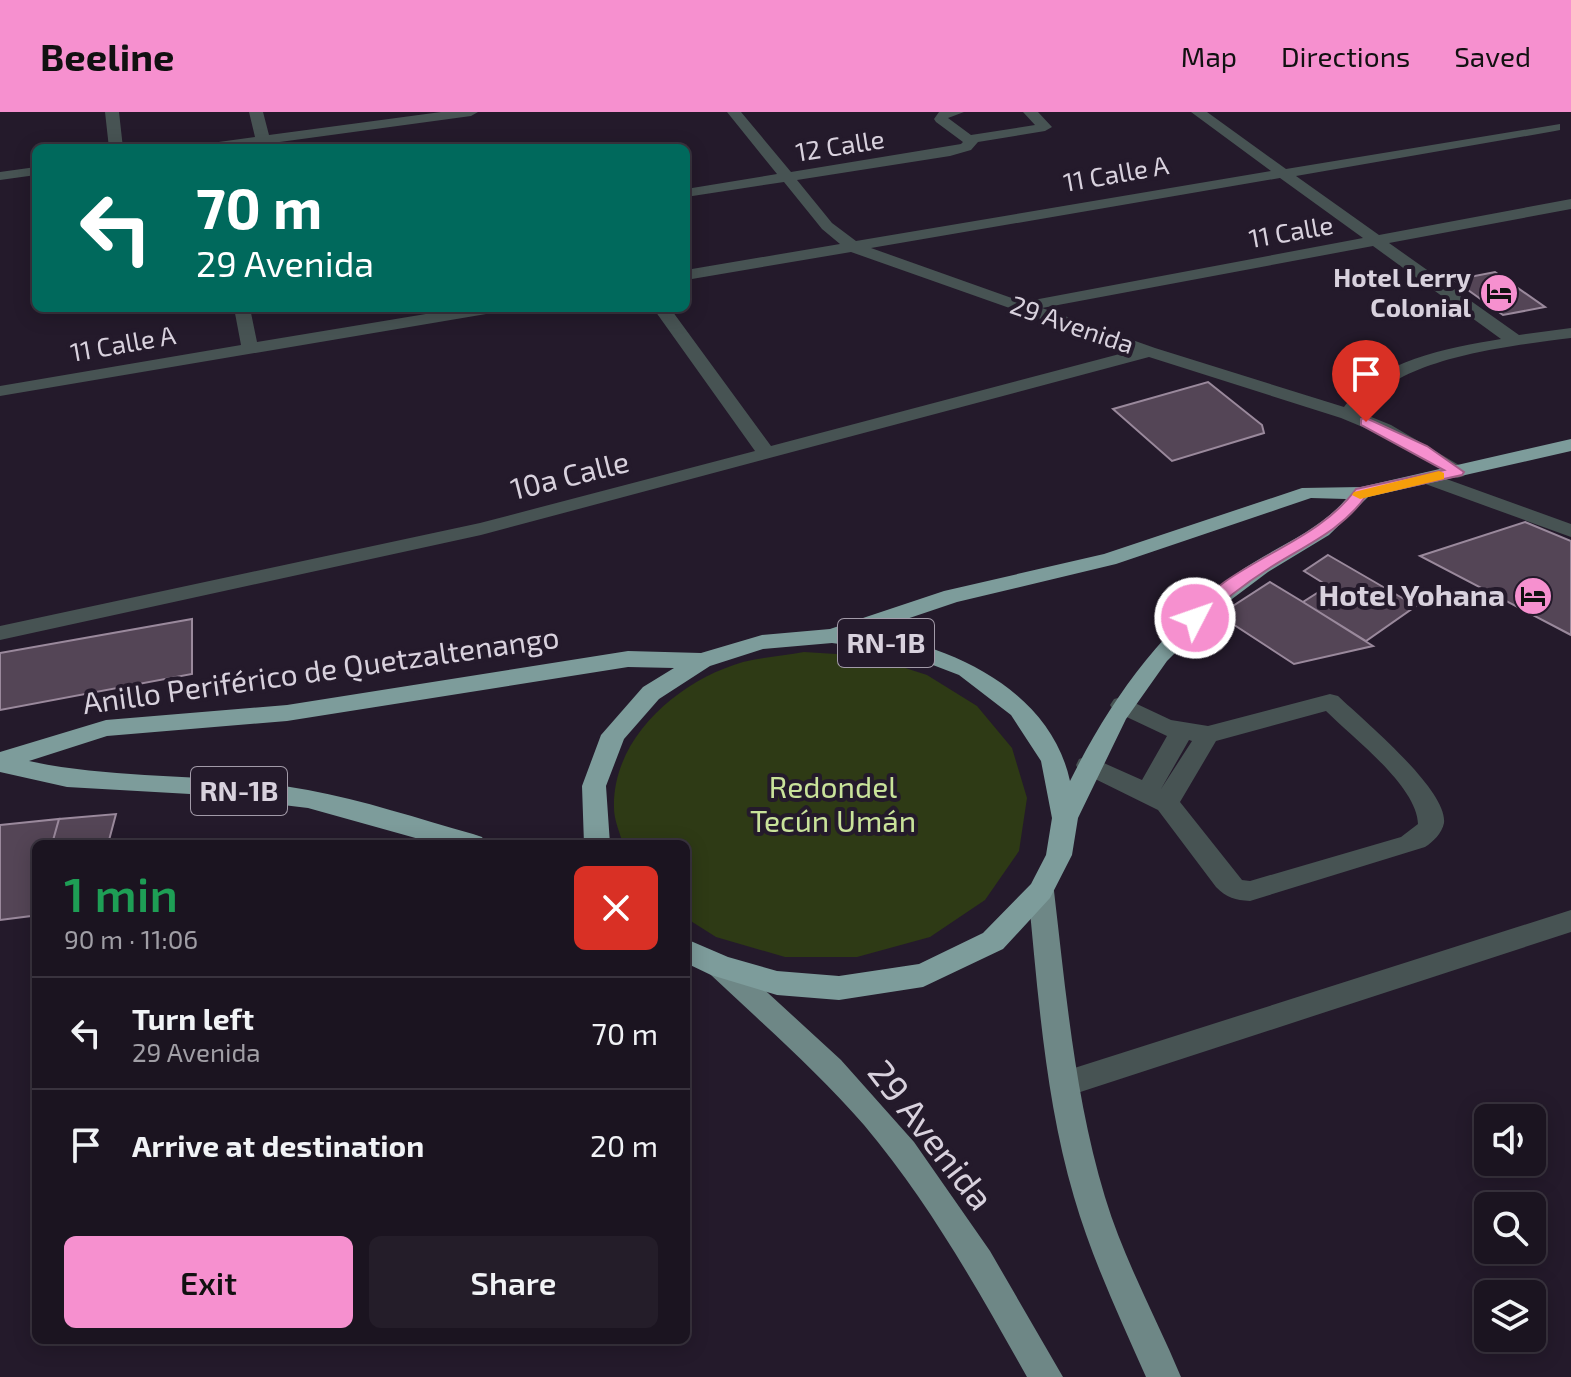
<!DOCTYPE html>
<html lang="en">
<head>
<meta charset="utf-8">
<style>
	:root { --surface:#1b1420; --page:#241d29; --text:#f1f3f6; --muted:#a09ea5; --line:#39333e; --accent:#f690cf }
	body { margin:0; font-family:"Exo 2",sans-serif; background:var(--page); color:var(--text); height:100vh; display:flex; flex-direction:column; font-size:30px; white-space:nowrap }
	* { box-sizing:border-box; margin:0 }
	p { font-size:26px; color:var(--muted) }
	.icon { flex:none; width:44px; height:44px; fill:none; stroke:currentColor; stroke-width:2; stroke-linecap:round; stroke-linejoin:round }
	.map { position:relative; flex:1; overflow:hidden }
	.drawer { position:absolute; left:32px; top:728px; width:658px; height:504px; display:flex; flex-direction:column; background:var(--surface); border-radius:12px; box-shadow:0 4px 20px #0003,0 0 0 2px var(--line) }
	.drawer>* { flex:none }
	.guide { position:absolute; left:32px; top:32px; width:658px; height:168px; border-radius:12px; box-shadow:0 4px 20px #0003,0 0 0 2px var(--line); background:#00695c; color:#fff; overflow:hidden }
	.tools { position:absolute; left:1474px; top:992px; display:grid; gap:16px }
	.tools a { display:grid; place-items:center; width:72px; height:72px; border-radius:12px; background:var(--surface); box-shadow:0 4px 20px #0003,0 0 0 2px var(--line); font-size:40px }
	.pin { position:absolute; display:grid; place-items:center; width:68px; height:68px; color:#fff; margin:-82px -34px; border-radius:50% 50% 50% 0; rotate:-45deg; box-shadow:0 0 8px #0007 }
	.pin .icon { rotate:45deg }
	.me { position:absolute; width:88px; margin:-44px; rotate:49deg; stroke-linejoin:round; filter:drop-shadow(0 0 6px #0008) }
	.turn { display:flex; align-items:center; gap:28px; height:168px; padding:0 32px; font-size:36px }
	.turn .icon { width:104px; height:104px; stroke-width:2.5 }
	.turn b { display:block; font-size:56px; line-height:68px }
	.round { display:grid; place-items:center; flex:none; width:84px; height:84px; border-radius:12px; background:var(--page) }
	.summary { display:flex; align-items:center; justify-content:space-between; height:136px; padding:0 32px }
	h1 { font-size:48px; font-weight:600; line-height:60px; color:#1e9e55 }
	.cta { display:flex; gap:16px; margin-top:auto; padding:16px 32px }
	.cta a { flex:1; height:92px; border-radius:12px; background:var(--accent); color:#111; font-size:32px; font-weight:600; line-height:92px; text-align:center }
	.cta a+a { background:var(--page); color:var(--text) }
	ul { padding:0; list-style:none }
	li { display:flex; align-items:center; gap:24px; height:112px; padding:0 32px; border-top:2px solid var(--line) }
	li div { flex:1 }
	li b { display:block; font-size:30px }
	li em { font-style:normal }
	header { display:flex; align-items:center; gap:48px; box-sizing:border-box; height:112px; padding:0 40px; background:var(--accent); color:#111 }
	header strong { font-size:38px }
	nav { display:flex; gap:44px; margin-inline-start:auto; font-size:28px }
	.map>svg:first-child { display:block }
	.green { fill:#2e3a15 }
	.building { fill:#544556; stroke:#9a899c; stroke-width:2 }
	.lines { fill:none; stroke-linecap:round; stroke-linejoin:round }
	.minor { fill:#475353; fill-rule:evenodd }
	.major { fill:#6e8786; fill-rule:evenodd }
	.highway { fill:#7d9c9b; fill-rule:evenodd }
	.route { fill:#f690cf; stroke:#a05e87; stroke-width:2 }
	.slow { fill:#f59e0b }
	.labels { text-anchor:middle; stroke-width:8; stroke-linejoin:round; paint-order:stroke }
	.far-street-label { font-size:26px; fill:#d8d1dd; stroke:#241a2b }
	.far-poi-label { font-size:26px; font-weight:bold; fill:#d8d1dd; stroke:#241a2b; text-anchor:end }
	.shield { fill:#241a2b; stroke:#a29aa8; stroke-width:2 }
	.shield-label { font-size:28px; font-weight:bold; fill:#d8d1dd }
	.street-label { font-size:30px; fill:#d8d1dd; stroke:#241a2b }
	.poi-label { font-size:30px; font-weight:bold; fill:#d8d1dd; stroke:#241a2b; text-anchor:end }
	.park-label { font-size:30px; fill:#c9e39a; stroke:#241a2b }
	.near-street-label { font-size:36px; fill:#d8d1dd; stroke:#241a2b }
</style>
</head>
<body>
<header>
<strong>Beeline</strong>
<nav><a>Map</a><a>Directions</a><a>Saved</a></nav>
</header>
<div class="map">
<svg width="1571" height="1265" viewBox="0 0 1571 1265">
	<rect width="100%" height="100%" fill="#241a2b"/>
	<path class="green" d="M804,540L868,544L927,563L977,594L1012,636L1027,686L1019,739L985,788L930,825L857,845H785L716,825L686,806V732H623C620,721 614,708 614,696C612,625 680,568 743,550C763,545 784,544 804,540Z"/>
	<path class="building" d="M1495,160L1545,195L1503,203L1454,168Z
		M1208,270L1262,313L1264,321L1172,349L1113,297Z
		M1525,410L1571,429V523L1420,444Z
		M1328,443L1416,494L1366,529L1303,490L1328,474L1304,459Z
		M1270,470L1303,490L1373,534L1294,552L1219,503Z
		M192,507V562L0,598V541Z
		M116,702L108,732H52L59,707Z
		M59,707L52,732H36V785L31,804L0,808V713Z"/>
	<g class="lines">
		<path class="minor" d="M105,0H119L123,36H109Z
			M249,0H263L269,23L441,0H478L471,4L235,36H197L204,32L255,25Z
			M727,0H741L791,60L961,32L963,30L936,10L934,7L939,0H964L948,6L971,23L1035,13L1023,0H1038L1052,15L1045,19L978,30L971,38L950,44L797,68L832,111L856,129L1271,59L1191,0H1207L1286,57L1560,12V18L1555,19L1296,64L1379,123L1571,87V97L1389,131L1519,223L1571,216V226C1509,234 1397,245 1359,300L1391,313L1464,356L1467,360L1464,364L1457,366L1377,321L1341,306L1149,245L481,423L0,528V514L480,411L755,339L653,196H670L771,334L1131,239L851,140L686,168V158L840,132L822,117L784,70L686,85V77L777,62ZM1280,66L1363,126L1023,190L871,136ZM1373,134L1501,227C1448,236 1377,248 1344,295L1155,236L1042,196Z
			M36,55V63L0,68V60Z
			M234,196H250L257,230L462,196H500L492,201L0,284V274L241,233Z
			M1427,360L1571,412V425L1420,370L1417,366L1420,362Z
			M1330,582L1338,584C1362,607 1448,678 1444,711C1442,721 1433,730 1425,735L1250,789C1235,788 1227,786 1216,775L1158,698L1079,659L1076,653L1079,647L1088,644L1142,668L1167,624L1114,599L1110,593L1114,587L1122,585L1171,608L1208,614ZM1326,599C1353,626 1417,674 1418,712L1401,725L1250,769L1242,768L1180,690L1216,629ZM1189,628L1192,629L1161,677Z
			M1571,798V820L1065,985L1055,981L1050,972L1055,963L1065,959Z"/>
		<path class="major" d="M1041,769L1050,772L1054,779C1066,881 1075,986 1105,1085C1124,1148 1156,1205 1181,1265H1146C1120,1206 1092,1147 1074,1085C1045,986 1038,881 1028,779L1032,772Z
			M721,844L731,847L841,948L914,1030L990,1139L1063,1265H1027C978,1178 929,1090 864,1013C817,959 763,912 711,863L707,855L711,847Z"/>
		<path class="highway" d="M1571,327V339L1368,385L1329,423L1268,460L1220,496L1167,549L1126,607L1078,706L1072,743L1050,786L1003,837L923,875L839,888L777,883L711,863L686,851V827L728,845L777,859L839,864L919,852L983,821L1031,772L1046,743L1052,706L1041,649L1011,603L959,563L899,540L832,531L763,537L710,554L659,587L624,627L606,674L610,732H584L582,674L601,623L643,575L674,556L628,555L287,609L107,624L29,649C121,669 216,660 308,678C363,688 419,707 473,722L482,725L486,732H437L308,696L190,682L67,675L0,660V640L106,608L287,593L628,539L701,541L762,523L830,517L944,479L1104,442L1302,376L1361,375ZM1311,386L1346,387C1317,421 1272,436 1236,462C1161,517 1111,587 1070,669C1050,577 949,532 865,521L957,490L1116,452Z"/>
	</g>
	<path class="route" d="M1366,306L1427,334L1464,360L1462,363L1366,384C1342,418 1306,433 1271,455C1246,471 1222,489 1201,510H1189L1187,506C1229,448 1314,435 1356,377L1444,358L1361,313V307Z"/>
	<path class="slow" d="M1439,359L1444,361V367L1360,387L1352,383L1354,380Z"/>
	<defs>
		<g id="hotel-disc" transform="scale(2)"><circle r="9.5" fill="#f690cf" stroke="#241a2b"/><path d="M-6-4.5h1.5V1H6V5H4.5V3h-9V5H-6ZM-4 0a1.8 1.8 0 1 1 3.6 0ZM.5 0V-2.5h3Q6-2.5 6 0Z" fill="#111"/></g>
	</defs>
	<g fill-rule="evenodd">
		<use href="#hotel-disc" x="1499" y="181"/>
		<use href="#hotel-disc" x="1533" y="484"/>
	</g>
	<g class="labels">
		<g class="far-street-label">
			<text transform="translate(840 34) rotate(-9)" y="9">12 Calle</text>
			<text transform="translate(1116 62) rotate(-10)" y="9">11 Calle A</text>
			<text transform="translate(1291 120) rotate(-10)" y="9">11 Calle</text>
			<text transform="translate(1072 213) rotate(19)" y="9">29 Avenida</text>
			<text transform="translate(123 232) rotate(-10)" y="9">11 Calle A</text>
		</g>
		<g class="far-poi-label">
			<text x="1471" y="175">Hotel Lerry<tspan x="1471" dy="30">Colonial</tspan></text>
		</g>
		<g class="shield">
			<rect x="838" y="507" width="96" height="48" rx="6"/>
			<rect x="191" y="655" width="96" height="48" rx="6"/>
		</g>
		<g class="shield-label">
			<text x="886" y="541">RN-1B</text>
			<text x="239" y="689">RN-1B</text>
		</g>
		<g class="street-label">
			<text transform="translate(570 364) rotate(-14)" y="10">10a Calle</text>
			<text transform="translate(321 559) rotate(-8)" y="10">Anillo Periférico de Quetzaltenango</text>
		</g>
		<g class="poi-label">
			<text x="1505" y="494">Hotel Yohana</text>
		</g>
		<g class="park-label">
			<text x="833" y="686">Redondel<tspan x="833" dy="34">Tecún Umán</tspan></text>
		</g>
		<g class="near-street-label">
			<text transform="translate(931 1023) rotate(52)" y="13">29 Avenida</text>
		</g>
	</g>
</svg>
<div class="tools">
<a><svg class="icon" aria-label="sound" viewBox="0 0 24 24"><path d="M4 9h4l5-4v14l-5-4H4zM17 9q2 3 0 6"/></svg></a>
<a><svg class="icon" aria-label="search" viewBox="0 0 24 24"><circle cx="10" cy="10" r="6"/><path d="M15 15l6 6"/></svg></a>
<a><svg class="icon" aria-label="layers" viewBox="0 0 24 24"><path d="M12 4l9 5-9 5-9-5zM3 14l9 5 9-5"/></svg></a>
</div>
<div class="pin" style="left:1366px;top:310px;background:#d93025"><svg class="icon" aria-label="arrive" viewBox="0 0 24 24"><path d="M6 21V4h12l-3 4 3 4H6"/></svg></div>
<svg class="me" style="left:1195px;top:506px" viewBox="-20 -20 40 40"><circle r="17" fill="#f690cf" stroke="#fff" stroke-width="3"/><path d="M0-11L8 9 0 5-8 9z" fill="#fff"/></svg>
<div class="guide">
<div class="turn"><svg class="icon" aria-label="left" viewBox="0 0 24 24"><path d="M17 20v-9H6M10 6l-5 5 5 5"/></svg><div><b>70 m</b>29 Avenida</div></div>
</div>
<section class="drawer">
<div class="summary"><div><h1>1 min</h1><p>90 m · 11:06</p></div><a class="round" style="background:#d93025;color:#fff"><svg class="icon" aria-label="close" viewBox="0 0 24 24"><path d="M6 6l12 12M18 6L6 18"/></svg></a></div>
<ul>
<li><svg class="icon" aria-label="left" viewBox="0 0 24 24"><path d="M17 20v-9H6M10 6l-5 5 5 5"/></svg><div><b>Turn left</b><p>29 Avenida</p></div><em>70 m</em></li>
<li><svg class="icon" aria-label="arrive" viewBox="0 0 24 24"><path d="M6 21V4h12l-3 4 3 4H6"/></svg><div><b>Arrive at destination</b></div><em>20 m</em></li>
</ul>
<div class="cta"><a>Exit</a><a>Share</a></div>
</section>
</div>
</body>
</html>
